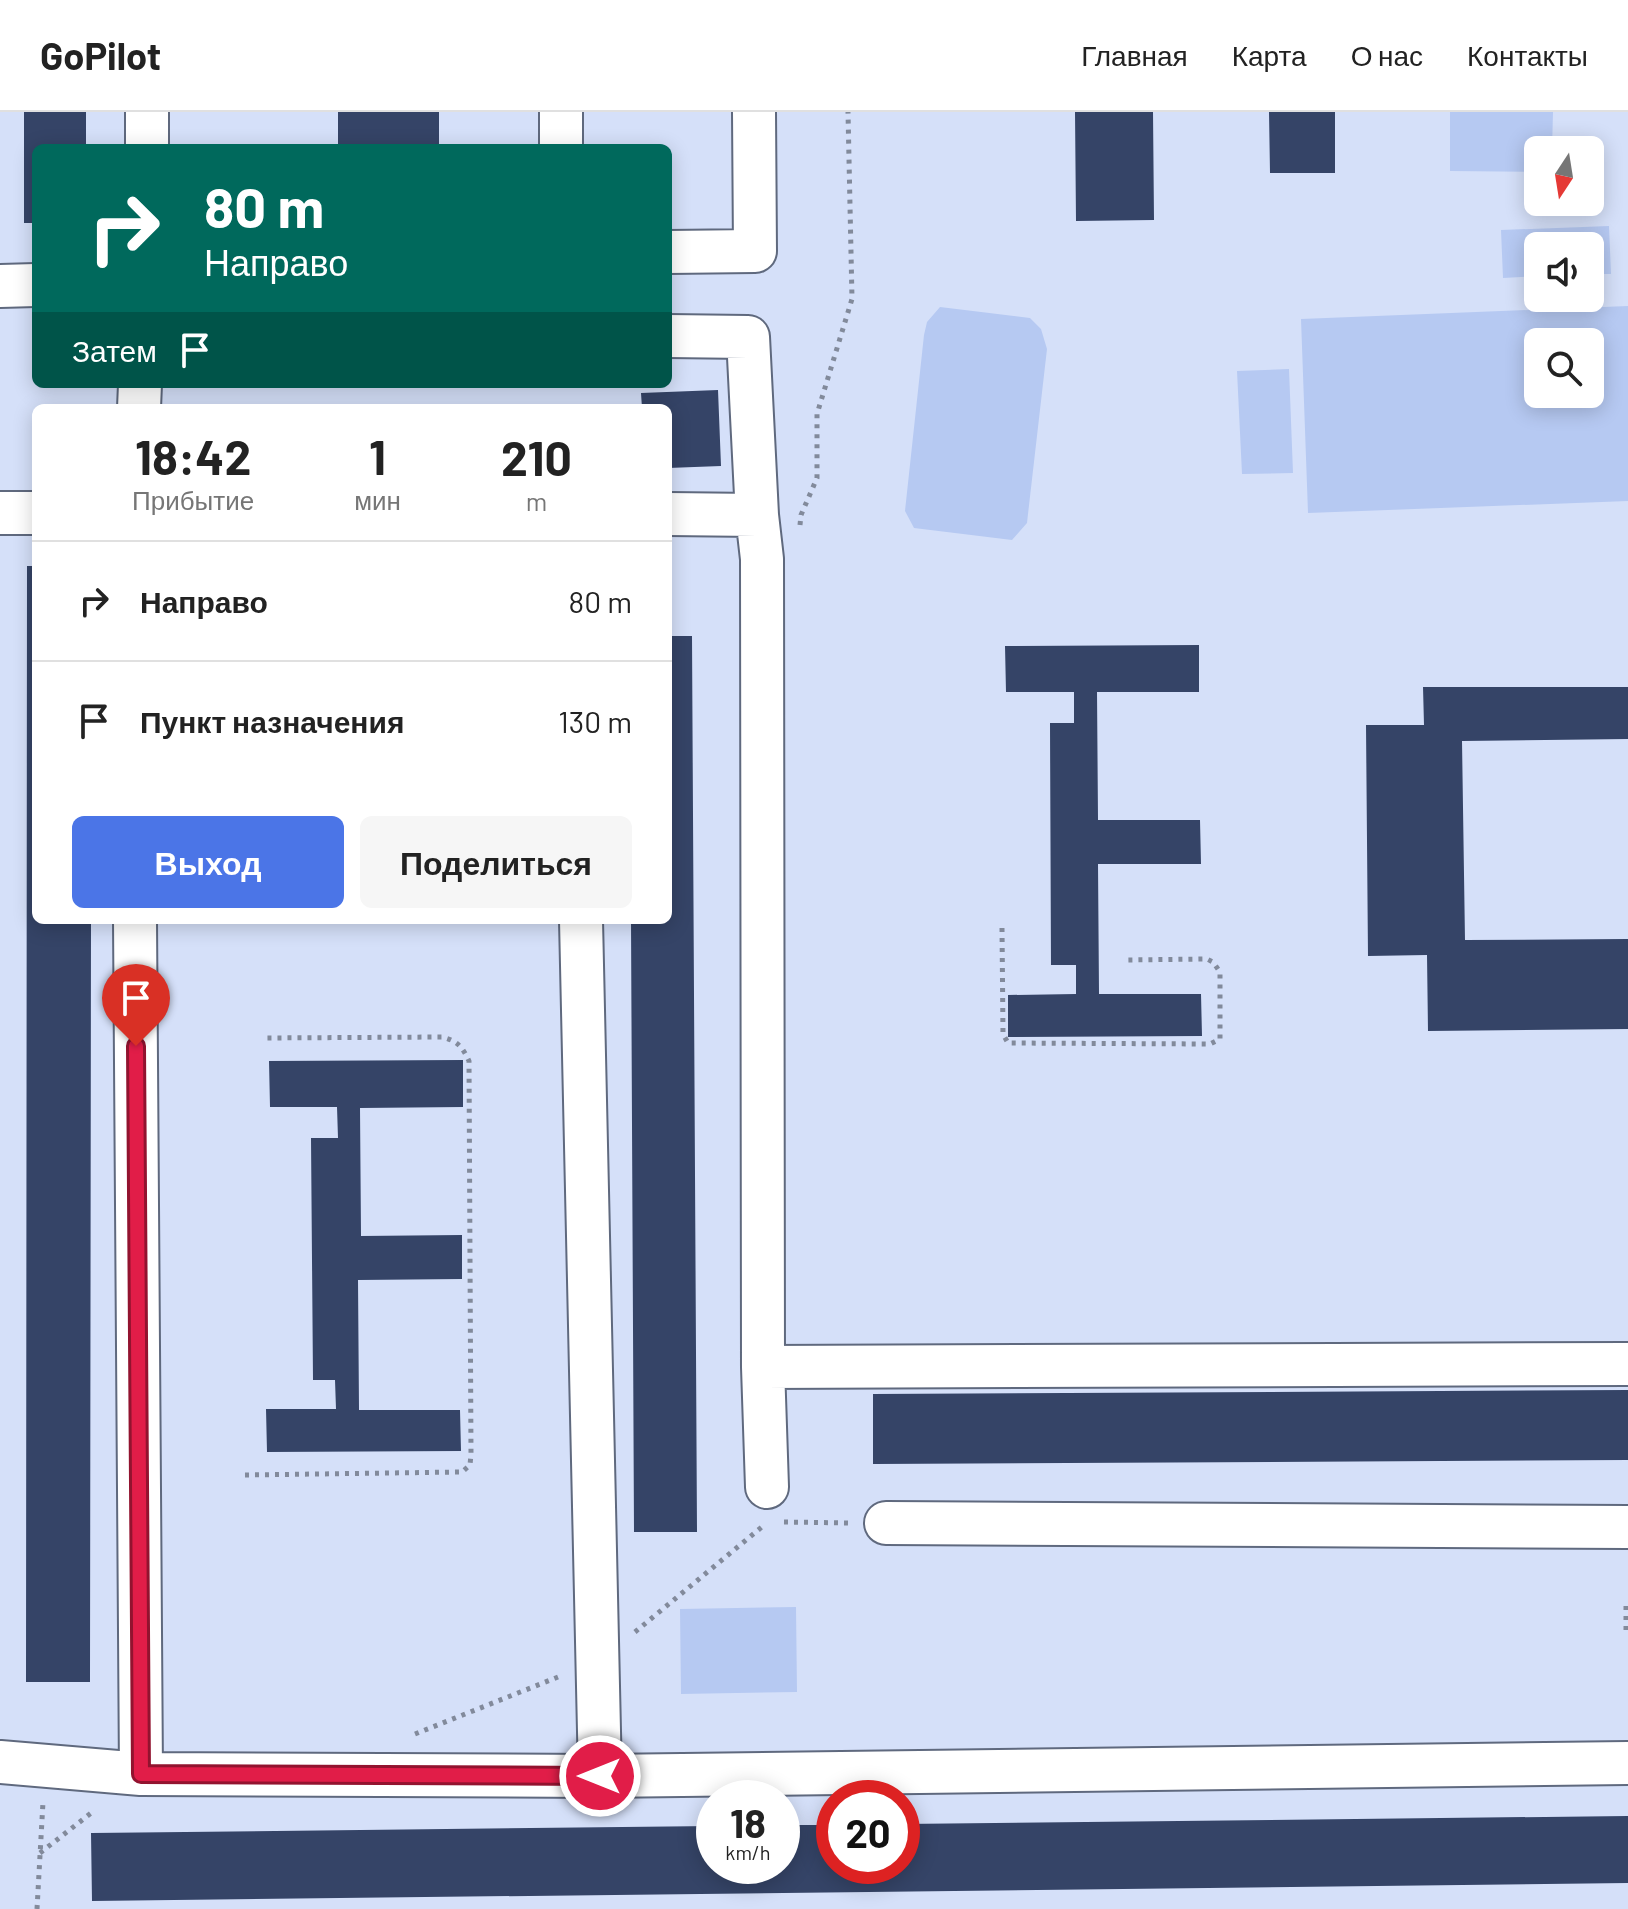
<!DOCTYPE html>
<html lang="ru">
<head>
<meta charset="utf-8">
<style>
	:root { --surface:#fff; --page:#f6f6f6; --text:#222; --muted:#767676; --line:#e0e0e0; --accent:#4b75e7 }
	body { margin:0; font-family:Barlow,sans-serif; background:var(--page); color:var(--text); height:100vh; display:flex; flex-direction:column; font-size:30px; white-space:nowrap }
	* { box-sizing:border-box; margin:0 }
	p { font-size:26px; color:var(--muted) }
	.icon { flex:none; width:44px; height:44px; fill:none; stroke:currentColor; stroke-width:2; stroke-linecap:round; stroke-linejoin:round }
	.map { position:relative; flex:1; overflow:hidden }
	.side { position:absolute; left:32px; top:292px; width:640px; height:520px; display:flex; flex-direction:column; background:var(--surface); border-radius:12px; box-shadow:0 4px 20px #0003 }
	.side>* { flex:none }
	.top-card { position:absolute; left:32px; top:32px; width:640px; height:244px; border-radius:12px; box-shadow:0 4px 20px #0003; background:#00695c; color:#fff; overflow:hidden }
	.needle { width:52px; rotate:192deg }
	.controls { position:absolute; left:1524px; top:24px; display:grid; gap:16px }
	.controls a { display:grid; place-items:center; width:80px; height:80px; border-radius:12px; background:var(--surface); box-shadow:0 4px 20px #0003; font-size:40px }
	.speed { position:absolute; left:696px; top:1668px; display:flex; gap:16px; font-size:40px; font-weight:700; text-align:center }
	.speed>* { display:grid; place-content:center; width:104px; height:104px; border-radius:50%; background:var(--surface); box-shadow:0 4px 20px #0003; line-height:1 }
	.speed small { font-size:20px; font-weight:400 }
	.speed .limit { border:12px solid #d22; background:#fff; color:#111 }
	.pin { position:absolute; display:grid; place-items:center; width:68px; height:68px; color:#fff; margin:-82px -34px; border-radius:50% 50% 50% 0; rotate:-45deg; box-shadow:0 0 8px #0007 }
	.pin .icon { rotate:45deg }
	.me { position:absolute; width:88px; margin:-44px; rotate:270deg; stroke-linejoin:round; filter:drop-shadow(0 0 6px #0008) }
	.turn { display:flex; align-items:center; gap:28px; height:168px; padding:0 40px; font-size:36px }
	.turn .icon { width:104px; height:104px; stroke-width:2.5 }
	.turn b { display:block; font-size:56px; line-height:68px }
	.then { display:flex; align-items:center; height:76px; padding:0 40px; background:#0003; gap:16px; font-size:30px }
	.eta { display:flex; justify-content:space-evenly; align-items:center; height:136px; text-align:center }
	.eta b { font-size:48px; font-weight:700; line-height:56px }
	.primary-button { display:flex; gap:16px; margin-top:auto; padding:16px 40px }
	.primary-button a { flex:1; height:92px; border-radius:12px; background:var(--accent); color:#fff; font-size:32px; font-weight:700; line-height:92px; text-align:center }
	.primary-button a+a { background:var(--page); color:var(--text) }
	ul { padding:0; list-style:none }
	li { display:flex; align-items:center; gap:24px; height:120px; padding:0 40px; border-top:2px solid var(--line) }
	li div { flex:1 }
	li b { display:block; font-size:30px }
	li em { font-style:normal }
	header { display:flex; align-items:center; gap:48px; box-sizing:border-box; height:112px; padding:0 40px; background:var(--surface); border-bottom:2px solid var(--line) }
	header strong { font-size:38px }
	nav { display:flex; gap:44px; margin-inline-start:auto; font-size:28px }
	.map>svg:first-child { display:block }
	.green { fill:#b6c9f2; fill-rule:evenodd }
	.building { fill:#354467 }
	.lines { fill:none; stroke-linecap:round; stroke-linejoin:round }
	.minor-casing { stroke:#5f697e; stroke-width:46 }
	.path { stroke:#828a9b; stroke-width:5; stroke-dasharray:4 6; stroke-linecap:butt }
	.minor { stroke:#fff; stroke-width:42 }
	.route-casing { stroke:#92132f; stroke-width:20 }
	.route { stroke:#e11d48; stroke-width:14 }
</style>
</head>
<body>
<header>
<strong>GoPilot</strong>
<nav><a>Главная</a><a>Карта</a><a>О нас</a><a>Контакты</a></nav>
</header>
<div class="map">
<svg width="1628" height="1797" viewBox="0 0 1628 1797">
	<rect width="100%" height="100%" fill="#d5e0f9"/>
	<path class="green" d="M1450,0H1553L1552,38H1538V60L1450,59Z
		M1609,114L1611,162H1590V134H1538V164L1503,166L1501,118Z
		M1628,194V389L1308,401L1301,207ZM1590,230V282H1538V230Z
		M940,195L1030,206L1041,217L1047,237L1028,402L1027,411L1012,428L914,416L905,399L924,223L927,210Z
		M1289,257L1293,361L1242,362L1237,259Z
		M796,1495L797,1580L681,1582L680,1497Z"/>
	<path class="building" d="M24,0H86V36H36V111H24Z
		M338,0H439V36H338Z
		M1075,0H1153L1154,108L1076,109Z
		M1269,0H1335V61H1270Z
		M718,278L721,354L668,356V296H642L641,281Z
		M27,454H36V808H91L90,1570H26Z
		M668,524H692L697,1420H634L631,808H668Z
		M1199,533V580H1097L1098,708H1200L1201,752H1098L1099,882H1201L1202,924L1008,925V883L1076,882V853H1051L1050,611H1074V580H1006L1005,534Z
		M1423,575H1628V627L1462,629L1465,828L1628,827V917L1428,919L1427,843L1368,844L1366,613H1424Z
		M463,948V995L360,996L361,1124L462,1123V1167L358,1168L359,1298H460L461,1339L267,1340L266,1297H336L335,1268H313L311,1026H338L337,995H270L269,949Z
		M1628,1278V1348L873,1352V1282Z
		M1628,1704V1771L92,1789L91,1721L714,1714V1754H782V1713H834V1754H902V1712Z"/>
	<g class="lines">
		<g class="minor-casing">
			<path id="minor" d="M561,0V36
				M147,36V0
				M668,140L755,139L754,0
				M0,174L36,173
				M668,224L748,225L757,403
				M139,296L140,272
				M0,401H36
				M668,402L757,403L762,447L763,1255L767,1375
				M135,808L141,1662
				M581,808L600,1664
				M763,1255L1628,1252
				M886,1411L1628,1415
				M0,1650L141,1662L600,1664L1628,1651"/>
		</g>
		<path class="path" d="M800,413L801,403L817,366V302L852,187L848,0
			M1002,816L1003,922L1008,931L1210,932L1220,927V860L1213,850L1207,847L1127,848
			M245,1363L462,1360L470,1353L471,1342L469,949C462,934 457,929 442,925L263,926
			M784,1410L850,1411
			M1626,1494V1519L1628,1522
			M635,1520L763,1414
			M415,1622L558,1565
			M40,1741L95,1698
			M37,1797L43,1690"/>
		<use href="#minor" class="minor"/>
	</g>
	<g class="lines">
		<g class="route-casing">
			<path id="route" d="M136,934L141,1662L600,1664"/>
		</g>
		<use href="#route" class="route"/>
	</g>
</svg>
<div class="controls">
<a><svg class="needle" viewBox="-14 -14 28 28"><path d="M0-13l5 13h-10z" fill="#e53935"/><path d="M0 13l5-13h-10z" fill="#767676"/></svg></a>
<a><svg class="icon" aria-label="sound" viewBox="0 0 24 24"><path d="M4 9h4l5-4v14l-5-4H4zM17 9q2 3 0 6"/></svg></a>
<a><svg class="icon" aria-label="search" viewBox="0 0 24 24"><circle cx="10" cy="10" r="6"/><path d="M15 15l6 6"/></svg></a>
</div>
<div class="speed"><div>18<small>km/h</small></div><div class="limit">20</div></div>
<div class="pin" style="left:136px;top:934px;background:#d93025"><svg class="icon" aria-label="arrive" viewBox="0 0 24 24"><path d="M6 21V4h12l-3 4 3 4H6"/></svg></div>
<svg class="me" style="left:600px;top:1664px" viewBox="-20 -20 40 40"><circle r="17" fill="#e11d48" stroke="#fff" stroke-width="3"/><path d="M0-11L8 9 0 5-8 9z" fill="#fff"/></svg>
<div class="top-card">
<div class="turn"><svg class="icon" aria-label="right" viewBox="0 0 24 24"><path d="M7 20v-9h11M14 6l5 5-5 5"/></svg><div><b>80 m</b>Направо</div></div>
<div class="then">Затем<svg class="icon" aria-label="arrive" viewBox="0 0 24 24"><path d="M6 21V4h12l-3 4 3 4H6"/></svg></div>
</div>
<section class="side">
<div class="eta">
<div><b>18:42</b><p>Прибытие</p></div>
<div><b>1</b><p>мин</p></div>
<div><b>210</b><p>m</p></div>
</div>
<ul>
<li><svg class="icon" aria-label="right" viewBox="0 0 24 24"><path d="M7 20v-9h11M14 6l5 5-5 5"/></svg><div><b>Направо</b></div><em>80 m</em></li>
<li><svg class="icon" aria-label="arrive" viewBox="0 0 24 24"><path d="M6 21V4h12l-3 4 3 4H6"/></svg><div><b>Пункт назначения</b></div><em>130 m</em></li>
</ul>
<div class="primary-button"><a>Выход</a><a>Поделиться</a></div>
</section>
</div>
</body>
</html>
